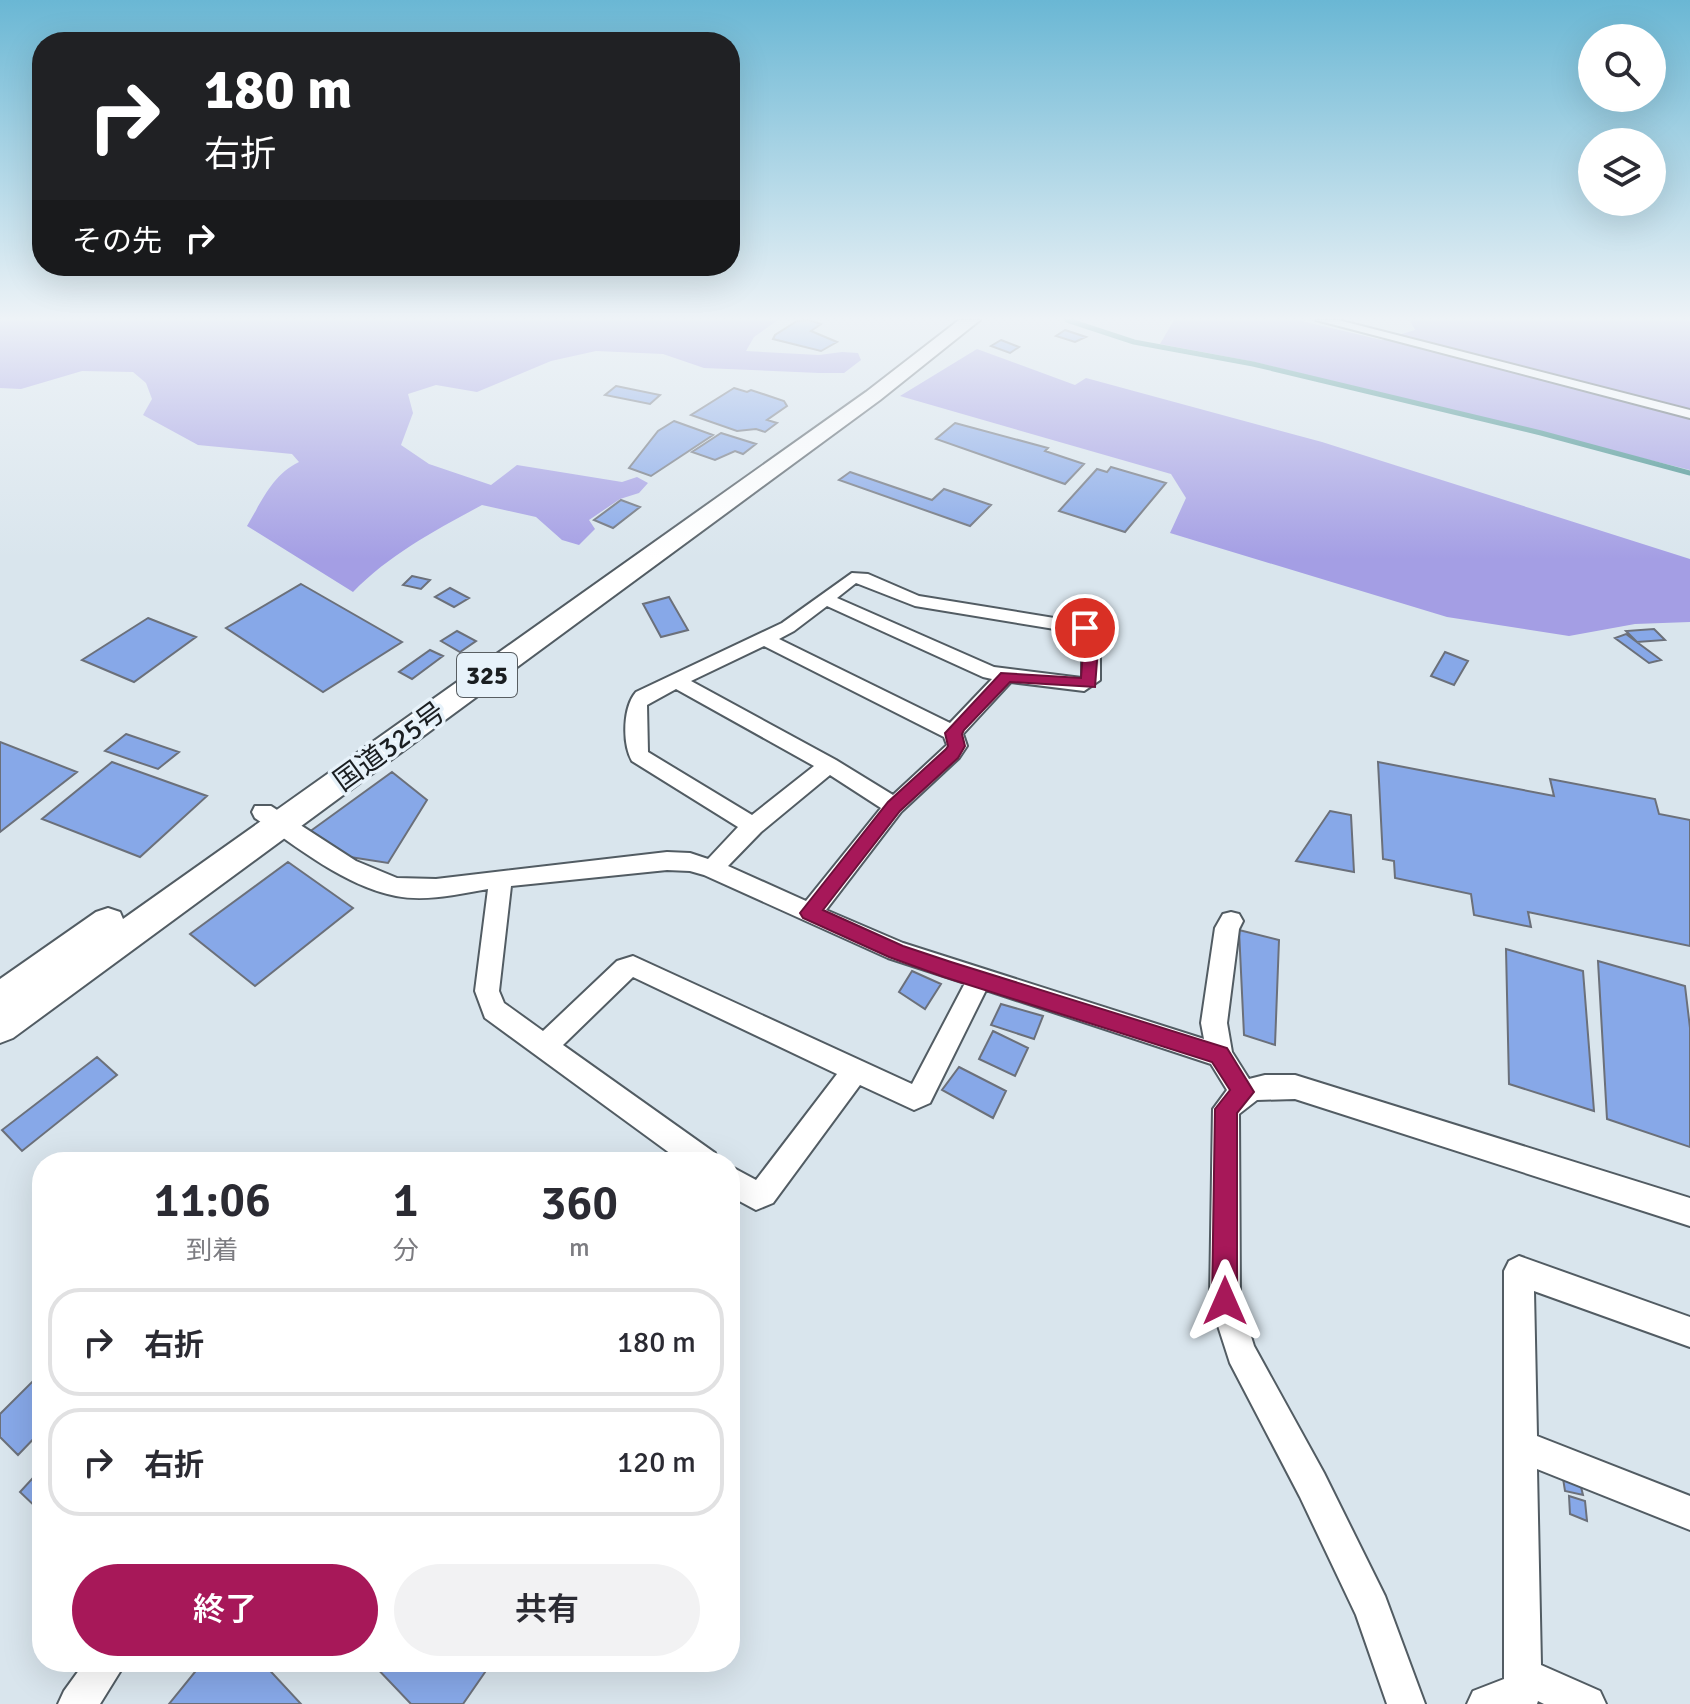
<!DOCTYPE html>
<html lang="ja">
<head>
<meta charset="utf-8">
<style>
	:root { --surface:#fff; --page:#f2f2f3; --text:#2b2b33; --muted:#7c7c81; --line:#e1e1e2; --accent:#a71859 }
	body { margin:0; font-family:Signika,"Noto Sans JP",sans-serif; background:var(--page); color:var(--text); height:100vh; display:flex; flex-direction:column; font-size:30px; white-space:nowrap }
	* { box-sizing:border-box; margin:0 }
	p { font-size:26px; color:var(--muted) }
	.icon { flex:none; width:44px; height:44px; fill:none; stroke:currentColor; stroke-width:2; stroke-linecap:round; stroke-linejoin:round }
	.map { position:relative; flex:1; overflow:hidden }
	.details { position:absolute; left:32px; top:1152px; width:708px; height:520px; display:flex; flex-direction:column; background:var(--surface); border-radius:32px; box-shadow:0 8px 32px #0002 }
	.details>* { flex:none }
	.top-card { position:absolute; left:32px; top:32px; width:708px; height:244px; border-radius:32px; box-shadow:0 8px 32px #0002; background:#202124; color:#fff; overflow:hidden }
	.controls { position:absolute; left:1578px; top:24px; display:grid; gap:16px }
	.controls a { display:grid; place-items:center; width:88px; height:88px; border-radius:50%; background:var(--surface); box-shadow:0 8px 32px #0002; font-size:40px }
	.pin { position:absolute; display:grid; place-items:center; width:68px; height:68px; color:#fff; margin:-34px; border:4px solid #fff; border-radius:50%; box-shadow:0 2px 8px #0007 }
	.me { position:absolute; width:88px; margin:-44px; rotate:0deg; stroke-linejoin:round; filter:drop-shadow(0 0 6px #0008) }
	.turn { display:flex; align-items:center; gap:28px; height:168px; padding:0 40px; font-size:36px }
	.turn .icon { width:104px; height:104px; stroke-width:2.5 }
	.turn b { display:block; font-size:56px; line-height:68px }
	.then { display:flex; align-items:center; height:76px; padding:0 40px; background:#0003; gap:16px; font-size:30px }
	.eta { display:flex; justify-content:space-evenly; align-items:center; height:136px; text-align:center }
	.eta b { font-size:48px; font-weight:600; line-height:56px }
	.primary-button { display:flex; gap:16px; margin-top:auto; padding:16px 40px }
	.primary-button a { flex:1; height:92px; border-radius:48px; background:var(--accent); color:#fff; font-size:32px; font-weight:600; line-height:92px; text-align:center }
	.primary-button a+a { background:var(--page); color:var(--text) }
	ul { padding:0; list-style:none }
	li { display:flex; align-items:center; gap:24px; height:108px; margin:0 16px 12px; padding:0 24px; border:4px solid var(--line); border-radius:32px }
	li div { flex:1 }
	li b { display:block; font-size:30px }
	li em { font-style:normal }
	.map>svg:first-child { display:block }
	.forest { fill:#a49ee4 }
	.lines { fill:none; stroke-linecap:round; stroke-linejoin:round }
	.stream { stroke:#3e8c89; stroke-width:5 }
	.building { fill:#87a8e8; stroke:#6b707a; stroke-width:2 }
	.minor-casing { stroke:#525c63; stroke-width:4 }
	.highway-casing { stroke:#525c63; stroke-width:4 }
	.minor { fill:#fff; fill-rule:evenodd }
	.highway { fill:#fff; fill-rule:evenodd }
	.route { fill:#a71859; stroke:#6d103a; stroke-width:2 }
	.labels { text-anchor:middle; stroke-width:7; stroke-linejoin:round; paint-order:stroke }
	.shield { fill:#e7f2fa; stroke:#585e62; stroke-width:2 }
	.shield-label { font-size:26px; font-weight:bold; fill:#1a1e21 }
	.street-label { font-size:28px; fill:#1a1e21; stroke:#e7f2fa }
</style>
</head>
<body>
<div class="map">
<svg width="1690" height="1704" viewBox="0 0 1690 1704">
	<rect width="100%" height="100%" fill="#d9e5ed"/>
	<path class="forest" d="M0,320H778L754,337L746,351L819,355L842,352L858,353L861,360L844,373H819L704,368L663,354L596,351L551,361L477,392L436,385L408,394L413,413L401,445L429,464L491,485L517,465L622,482L637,477L648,483L639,493L620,499L589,520L595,529L579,545L562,540L536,517L482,505C436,530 390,554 353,592L247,526C262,501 272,475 299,462L292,454L198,445L143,415L152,399L146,383L133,372L82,371L21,389L0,388Z
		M1174,320H1297L1382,340L1415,330L1410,320H1690V470L1255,362L1160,344Z
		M977,349L1075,385L1086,378L1322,442L1690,559V622L1635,624L1569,636L1447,617L1170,533L1186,498L1171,474L900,396Z"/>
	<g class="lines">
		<path class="stream" d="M1067,320L1134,342L1253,364L1541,433L1690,473"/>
	</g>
	<path class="building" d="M809,320L821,324L811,331L837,342L821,351L773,339L775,335L797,321Z
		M1065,330L1086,337L1075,342L1056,336Z
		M1001,340L1019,347L1010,353L991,346Z
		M616,386L660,395L650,404L605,395Z
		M734,388L747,392L751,390L784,401L787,406L767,420L777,423L765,432L756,429L737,431L691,415Z
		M674,421L713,435L651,476L629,468L658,431Z
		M955,423L1048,448L1045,451L1084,464L1065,484L936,439Z
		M721,433L756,444L743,454L735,451L715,460L692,452Z
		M1111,467L1166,483L1125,532L1059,511L1097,469L1107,472Z
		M850,472L932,500L944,489L991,505L970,526L839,480Z
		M621,500L640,507L613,528L594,520Z
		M412,576L430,580L421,589L403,585Z
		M301,584L402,642L323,692L226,628Z
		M450,588L469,598L454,607L435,597Z
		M669,597L688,630L661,637L643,604Z
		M148,618L196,637L134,682L82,660Z
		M1654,629L1665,640L1637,642L1626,631Z
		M457,631L476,641L460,652L441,641Z
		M1626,634L1661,660L1649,663L1615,638Z
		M430,650L443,656L412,679L399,672Z
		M1445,652L1468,661L1454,685L1431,676Z
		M126,734L179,752L158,769L105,751Z
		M0,742L77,772L0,832Z
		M112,762L207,796L140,857L42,819Z
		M1378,762L1554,796L1550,779L1655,799L1659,814L1690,820V946L1528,912L1531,927L1474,915L1471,894L1395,878L1394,861L1383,859Z
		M392,772L427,800L388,863L350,857L305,835Z
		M1330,811L1351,815L1354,872L1296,861Z
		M288,862L353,908L255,986L190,934Z
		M1239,930L1279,940L1275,1045L1244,1035Z
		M1506,949L1583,971L1594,1111L1509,1084Z
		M1598,961L1685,986L1690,1028V1147L1607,1119Z
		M912,971L941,984L925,1009L899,992Z
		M1001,1004L1043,1016L1034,1039L991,1025Z
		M993,1031L1028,1048L1015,1076L979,1059Z
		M97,1057L117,1075L22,1151L2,1130Z
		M959,1067L1006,1091L993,1118L942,1090Z
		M33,1381L42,1389V1430L18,1455L0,1437V1414Z
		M42,1468V1513L20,1492Z
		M1562,1472L1578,1475L1583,1495L1565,1491Z
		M1569,1496L1585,1501L1587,1521L1570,1514Z
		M203,1662H262L301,1704H169Z
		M371,1662H492L463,1704H411Z"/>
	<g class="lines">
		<g class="minor-casing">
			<path id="minor" d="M1316,320H1338L1690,410V418Z
				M852,573L868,574L919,596L1091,624L1100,635V680L1084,691L1011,682L963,734L967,746L959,758L901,812L826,910L903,943L1204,1039L1201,1023L1215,928L1223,914L1231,912L1239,914L1243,921L1239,929L1227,1023L1232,1052L1249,1079L1265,1075H1295L1690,1198V1226L1295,1099L1257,1100L1239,1114L1240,1301L1254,1346L1324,1473L1385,1596L1425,1704H1387L1356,1615L1300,1497L1230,1363L1210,1301L1213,1109L1227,1090L1211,1064L986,990L930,1103L914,1110L860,1085L773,1203L756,1210L730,1196V1166L756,1180L837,1074L633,977L563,1045L715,1153L719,1162H682L485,1018L475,991L488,889C459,894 426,902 396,896C345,886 297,847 255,818L252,812L255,806H271L356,861L397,878L436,879L667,852L690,853L708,859L738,827L632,761C622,743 623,707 636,692L782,623ZM856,583L915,606L1079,633L1082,636V678L994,667L837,598ZM827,606L983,677L992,679L950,723L779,639L794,631ZM764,646L944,737L947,745L893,795L836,760L691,681ZM676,689L814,766L752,815L648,752L647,705ZM830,775L881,808L806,901L728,866L761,832ZM667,870L690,871L704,875L888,958L965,983L912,1084L633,956L617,961L543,1031L504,1003L499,991L511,886Z
				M1519,1256L1690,1317V1347L1534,1291L1537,1436L1690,1496V1530L1537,1469L1541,1665L1600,1691L1606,1704H1544L1538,1701L1537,1704H1467L1473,1691L1504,1679V1271L1509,1261Z
				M85,1662H126L100,1704H58L64,1691Z"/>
		</g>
		<g class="highway-casing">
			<path id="highway" d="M959,320H980L880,400L13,1038L0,1043V979L96,912L108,908L120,912L123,919L866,392Z"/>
		</g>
		<use href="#minor" class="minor"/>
		<use href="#highway" class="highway"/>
	</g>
	<linearGradient id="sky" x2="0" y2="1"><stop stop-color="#6ab7d4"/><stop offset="0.57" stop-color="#eef3f7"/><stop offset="1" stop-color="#eef3f7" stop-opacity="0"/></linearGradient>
	<rect width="1690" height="559" fill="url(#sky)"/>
	<path class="route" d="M1085,623L1099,635L1095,687L1010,682L964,730L962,734L965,746L958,758L900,811L823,910L903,946L951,962L1227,1048L1254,1092L1237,1113V1301L1233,1310L1225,1313L1216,1310L1212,1301L1215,1109L1230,1090L1212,1062L944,977L889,957L803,918L800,913L888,802L946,749L948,746L945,733L1001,673L1081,678L1084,636L1077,628Z"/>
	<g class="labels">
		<rect class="shield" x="457" y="653" width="60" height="44" rx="6"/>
		<g class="shield-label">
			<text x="487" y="684">325</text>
		</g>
		<g class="street-label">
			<text transform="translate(389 746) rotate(-36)" y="10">国道325号</text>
		</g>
	</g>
</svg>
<div class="controls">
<a><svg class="icon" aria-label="search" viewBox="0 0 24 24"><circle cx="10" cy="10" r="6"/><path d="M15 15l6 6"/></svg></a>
<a><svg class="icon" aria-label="layers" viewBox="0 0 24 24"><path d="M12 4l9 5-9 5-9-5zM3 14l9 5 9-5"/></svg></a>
</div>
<div class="pin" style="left:1085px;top:628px;background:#d93025"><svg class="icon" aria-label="arrive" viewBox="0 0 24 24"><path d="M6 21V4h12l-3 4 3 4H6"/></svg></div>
<svg class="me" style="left:1225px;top:1301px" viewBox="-20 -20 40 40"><path d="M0-17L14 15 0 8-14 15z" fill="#a71859" stroke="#fff" stroke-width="4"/></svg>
<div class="top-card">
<div class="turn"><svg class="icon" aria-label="right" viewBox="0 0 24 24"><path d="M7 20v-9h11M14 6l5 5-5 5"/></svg><div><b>180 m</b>右折</div></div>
<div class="then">その先<svg class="icon" aria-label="right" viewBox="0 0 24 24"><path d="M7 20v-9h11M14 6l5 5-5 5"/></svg></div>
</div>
<section class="details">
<div class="eta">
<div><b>11:06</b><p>到着</p></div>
<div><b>1</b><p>分</p></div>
<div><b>360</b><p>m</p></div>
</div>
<ul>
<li><svg class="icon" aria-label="right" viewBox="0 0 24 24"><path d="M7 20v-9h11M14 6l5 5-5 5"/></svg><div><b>右折</b></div><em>180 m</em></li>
<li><svg class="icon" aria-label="right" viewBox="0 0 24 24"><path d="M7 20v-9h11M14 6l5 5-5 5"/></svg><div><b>右折</b></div><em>120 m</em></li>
</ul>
<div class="primary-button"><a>終了</a><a>共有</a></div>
</section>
</div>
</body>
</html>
